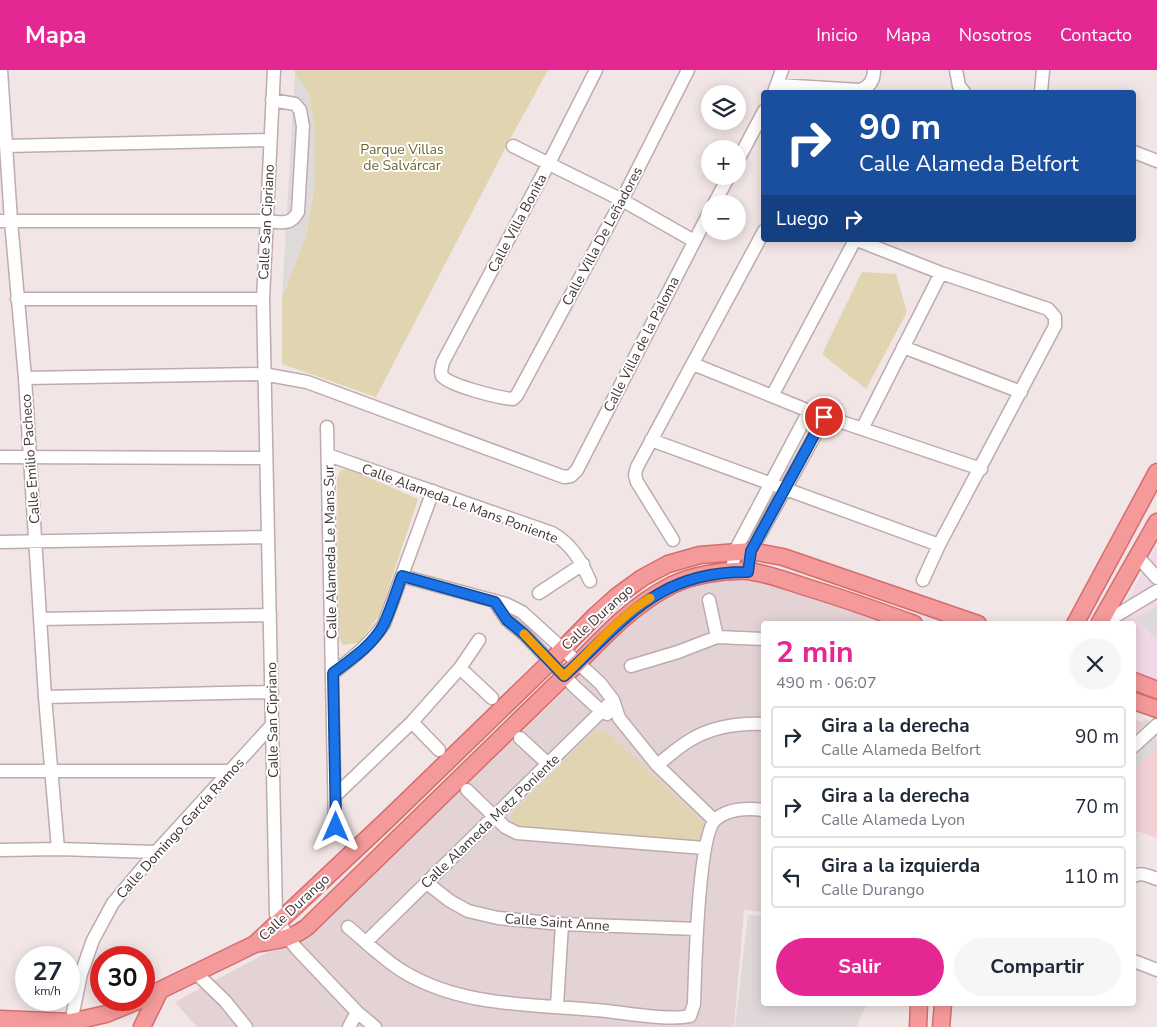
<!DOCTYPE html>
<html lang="es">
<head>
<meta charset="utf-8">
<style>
	:root { --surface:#fff; --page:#f6f6f7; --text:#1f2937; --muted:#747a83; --line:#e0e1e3; --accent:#e52793 }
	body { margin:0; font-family:"Nunito Sans",sans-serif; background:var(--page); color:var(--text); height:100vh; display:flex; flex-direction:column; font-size:19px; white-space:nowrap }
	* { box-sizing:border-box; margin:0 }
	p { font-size:16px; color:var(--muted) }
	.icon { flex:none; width:28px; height:28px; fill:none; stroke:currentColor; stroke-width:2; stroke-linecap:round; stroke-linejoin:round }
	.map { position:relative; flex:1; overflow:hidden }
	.details { position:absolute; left:761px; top:551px; width:375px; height:385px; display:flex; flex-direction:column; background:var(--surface); border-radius:5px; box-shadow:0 2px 12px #0003 }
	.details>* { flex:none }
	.hud { position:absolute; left:761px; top:20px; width:375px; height:152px; border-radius:5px; box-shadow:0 2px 12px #0003; background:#1a4fa0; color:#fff; overflow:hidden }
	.tools { position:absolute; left:701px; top:15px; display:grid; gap:10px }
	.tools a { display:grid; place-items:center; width:45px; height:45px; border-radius:50%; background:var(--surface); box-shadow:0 2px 12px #0003; font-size:25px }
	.speed { position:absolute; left:15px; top:876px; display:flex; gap:10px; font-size:25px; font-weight:700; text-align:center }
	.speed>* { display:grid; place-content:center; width:65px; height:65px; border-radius:50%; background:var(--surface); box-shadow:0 2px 12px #0003; line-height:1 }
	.speed small { font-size:12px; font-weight:400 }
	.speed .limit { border:8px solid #d22; background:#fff; color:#111 }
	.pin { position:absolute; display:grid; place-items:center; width:42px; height:42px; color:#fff; margin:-21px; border:2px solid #fff; border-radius:50%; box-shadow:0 1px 5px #0007 }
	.me { position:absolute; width:55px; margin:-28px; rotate:0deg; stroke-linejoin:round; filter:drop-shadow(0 0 4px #0008) }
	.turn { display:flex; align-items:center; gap:18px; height:105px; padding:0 15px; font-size:22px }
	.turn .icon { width:65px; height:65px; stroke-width:2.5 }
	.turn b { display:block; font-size:35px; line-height:42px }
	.then { display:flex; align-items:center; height:48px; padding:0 15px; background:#0003; gap:10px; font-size:19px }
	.round { display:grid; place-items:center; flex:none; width:52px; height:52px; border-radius:26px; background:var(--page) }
	.overview { display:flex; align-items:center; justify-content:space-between; height:85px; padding:0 15px }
	h1 { font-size:30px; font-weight:700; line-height:38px; color:var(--accent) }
	.primary-button { display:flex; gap:10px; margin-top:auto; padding:10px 15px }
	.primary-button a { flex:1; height:58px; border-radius:30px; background:var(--accent); color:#fff; font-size:20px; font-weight:700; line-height:58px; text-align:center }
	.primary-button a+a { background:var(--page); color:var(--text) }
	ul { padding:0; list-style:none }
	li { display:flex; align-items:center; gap:15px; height:62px; margin:0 10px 8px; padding:0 5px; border:2px solid var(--line); border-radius:5px }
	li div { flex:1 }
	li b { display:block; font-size:19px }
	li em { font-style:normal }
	header { display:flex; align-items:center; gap:30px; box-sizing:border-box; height:70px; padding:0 25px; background:var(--accent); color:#fff }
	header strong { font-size:24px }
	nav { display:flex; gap:28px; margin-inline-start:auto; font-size:18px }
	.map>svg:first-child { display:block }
	.residential { fill:#e4d3d4 }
	.commercial { fill:#f1d1d6 }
	.industrial { fill:#e0d7d8 }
	.medical { fill:#f0d9e7 }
	.green { fill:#e1d5b1 }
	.parking { fill:#dfdada }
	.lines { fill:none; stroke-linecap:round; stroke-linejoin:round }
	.minor-casing { stroke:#beabac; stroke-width:15 }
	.major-casing { stroke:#d76c6e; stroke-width:19 }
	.minor { stroke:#fff; stroke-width:12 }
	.major { stroke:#f49a9a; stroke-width:16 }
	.route-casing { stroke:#114b97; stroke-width:12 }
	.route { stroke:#1a73e8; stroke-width:9 }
	.slow { stroke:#f59e0b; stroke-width:9 }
	.labels { text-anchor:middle; stroke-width:4; stroke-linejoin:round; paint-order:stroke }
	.park-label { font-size:14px; fill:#6e682e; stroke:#fff }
	.street-label { font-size:14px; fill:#423537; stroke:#fff }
</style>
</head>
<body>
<header>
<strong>Mapa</strong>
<nav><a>Inicio</a><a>Mapa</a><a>Nosotros</a><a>Contacto</a></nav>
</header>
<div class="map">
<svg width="1157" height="957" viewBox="0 0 1157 957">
	<rect width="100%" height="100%" fill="#f1e5e5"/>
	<path class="residential" d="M726,509L777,513L897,554H764V842L744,840L734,957H197L175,932L268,882L307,867L553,632L618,566L665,525Z"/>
	<path class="commercial" d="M1134,649L1157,658V768L1134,760Z"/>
	<path class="industrial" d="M748,845L764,846V934H867L856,957H735Z"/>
	<path class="medical" d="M1157,475V612L1134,604V554H1115Z"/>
	<path class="green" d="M295,0H548L508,73L376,327L282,294V228L306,165L315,113V62L308,21L295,5Z
		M862,202L896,204L907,242L866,319L822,284Z
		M349,399L418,429L380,544L359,573L342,575L339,567L337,408L341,400Z
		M600,659L605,660L704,753C705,761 703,767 696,772L515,759L511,750L513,741L593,662Z"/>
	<path class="parking" d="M295,5L308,21L315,62V113L306,165L282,228Z
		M1157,536V569L1136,548Z
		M1144,648L1157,656V669L1152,674L1157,677V679L1134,699V660L1140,662Z"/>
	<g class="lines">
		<g class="minor-casing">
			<path id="minor" d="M1,0L11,151L25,308L45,627L58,779
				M274,0L263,229L276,844L288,868L297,879L357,942L375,957
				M596,0L549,93L443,292L441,301L442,306C451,316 499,328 513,329L517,325L622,130L688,0
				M956,0L959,16L964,22
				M778,15L860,20C870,17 874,10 874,0
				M774,22L782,0
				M1041,22L1043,0
				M6,76L270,70
				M513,76L622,130L694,171
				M1134,82L1157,91
				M738,90L764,41
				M714,134L729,106
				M0,151H267C282,152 290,156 298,142L303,56L300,40L295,34L272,30
				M857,170L941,203L1048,239L1055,247V256L939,475L923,510
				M17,229H263
				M903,277L1021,322
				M693,294L809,341L981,399
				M25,308L263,304L307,312L564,407L571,406L577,400L710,141
				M772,326L855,170
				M327,357L335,757
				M862,359L941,203
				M651,370L939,475
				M328,385L552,463C572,474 581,491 590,511
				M0,387L266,388
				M673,470L637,412L635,405L637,397L764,161
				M0,472L268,467
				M1138,487L1157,508
				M732,501L735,481L809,341
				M748,501L751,481L825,347
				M402,506L506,534L522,542L600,613L613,630L619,648L657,695L714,750
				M539,523L583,494
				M709,530L717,567
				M495,532L507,550L524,564L575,617L601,641L607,644
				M40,549L270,545
				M1102,554L1157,521
				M631,596L678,582L717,567L764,569
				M460,598L492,628
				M333,603C353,588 369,575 384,554L433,421
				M45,627L272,622
				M412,652L439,680
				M520,668L548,694
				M1134,676L1157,655
				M657,695C668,687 679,676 692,669C713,657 740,653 764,654
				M0,701H230
				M467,720L505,757L517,763L704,778
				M336,725L412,652L460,598L479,570
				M0,780L58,779L156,782
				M1134,806C1142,802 1149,806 1157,809
				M427,813L450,831L468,841L498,848L562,854L697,859
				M348,857C365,871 385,891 404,902C462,937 531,934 596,940C622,942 666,951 690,946L694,934C695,904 698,764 716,749C729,738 748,738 764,740
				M366,872L613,630
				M1134,891L1157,900
				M196,903L225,931L246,957
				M557,936L562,854
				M71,952L81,904L93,870L113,833L156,782L272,655
				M349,957L357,942"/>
		</g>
		<g class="major-casing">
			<path id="major" d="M1075,554L1157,402
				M1099,554L1157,452
				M1134,611L1157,620
				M1134,631L1157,639
				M255,874C276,870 290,870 307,857L581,590C608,562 636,533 672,515C693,505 723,500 747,501C768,503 789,512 809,518C845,529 879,541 914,554
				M144,928L255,874L387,750L550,592L595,546L616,527L642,508L668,494L700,485L751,481L783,487L978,554
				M0,949L71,952L106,944L140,930
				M142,957L159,922
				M918,957L919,934
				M941,957L943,934"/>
		</g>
		<use href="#minor" class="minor"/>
		<use href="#major" class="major"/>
	</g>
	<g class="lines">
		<g class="route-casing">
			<path id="route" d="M336,757L333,603C352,589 373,575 384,554C391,539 396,522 402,506L495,532L507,550L524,564L564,606C625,551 656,501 748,502L751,481L824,347"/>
		</g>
		<use href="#route" class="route"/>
		<path class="slow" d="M524,564L564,606C592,580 617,548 650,528"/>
	</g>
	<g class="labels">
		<g class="park-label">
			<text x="402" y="84">Parque Villas<tspan x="402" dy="16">de Salvárcar</tspan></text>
		</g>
		<g class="street-label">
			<text transform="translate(266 152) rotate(-87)" y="5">Calle San Cipriano</text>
			<text transform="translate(517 153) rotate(-62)" y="5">Calle Villa Bonita</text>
			<text transform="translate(602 166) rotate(-62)" y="5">Calle Villa De Leñadores</text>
			<text transform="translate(641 274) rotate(-63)" y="5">Calle Villa de la Paloma</text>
			<text transform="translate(30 389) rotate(-94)" y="5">Calle Emilio Pacheco</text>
			<text transform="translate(460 433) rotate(20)" y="5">Calle Alameda Le Mans Poniente</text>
			<text transform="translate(330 482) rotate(-91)" y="5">Calle Alameda Le Mans Sur</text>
			<text transform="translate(597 547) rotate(-42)" y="5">Calle Durango</text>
			<text transform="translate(272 650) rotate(-91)" y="5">Calle San Cipriano</text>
			<text transform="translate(490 751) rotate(-44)" y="5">Calle Alameda Metz Poniente</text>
			<text transform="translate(180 758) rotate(-48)" y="5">Calle Domingo García Ramos</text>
			<text transform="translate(294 837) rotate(-43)" y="5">Calle Durango</text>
			<text transform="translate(557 852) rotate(4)" y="5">Calle Saint Anne</text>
		</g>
	</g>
</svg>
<div class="tools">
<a><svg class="icon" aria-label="layers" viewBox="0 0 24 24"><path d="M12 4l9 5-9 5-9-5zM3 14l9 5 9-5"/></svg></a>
<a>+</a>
<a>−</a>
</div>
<div class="speed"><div>27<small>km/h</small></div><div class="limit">30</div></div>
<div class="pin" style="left:824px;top:347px;background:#d93025"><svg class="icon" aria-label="arrive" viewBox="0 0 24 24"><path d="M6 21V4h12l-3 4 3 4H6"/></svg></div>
<svg class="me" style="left:336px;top:757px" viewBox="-20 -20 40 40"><path d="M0-17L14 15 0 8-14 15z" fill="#1a73e8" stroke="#fff" stroke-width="4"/></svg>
<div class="hud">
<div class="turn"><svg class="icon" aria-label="right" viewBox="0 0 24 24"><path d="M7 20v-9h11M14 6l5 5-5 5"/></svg><div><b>90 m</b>Calle Alameda Belfort</div></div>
<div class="then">Luego<svg class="icon" aria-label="right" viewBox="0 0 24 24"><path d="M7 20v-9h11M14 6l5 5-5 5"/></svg></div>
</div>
<section class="details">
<div class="overview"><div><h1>2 min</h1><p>490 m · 06:07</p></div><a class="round"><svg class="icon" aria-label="close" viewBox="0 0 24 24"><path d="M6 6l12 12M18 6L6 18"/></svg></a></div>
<ul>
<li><svg class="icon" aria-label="right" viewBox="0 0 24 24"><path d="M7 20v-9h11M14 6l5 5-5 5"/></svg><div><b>Gira a la derecha</b><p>Calle Alameda Belfort</p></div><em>90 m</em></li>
<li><svg class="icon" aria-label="right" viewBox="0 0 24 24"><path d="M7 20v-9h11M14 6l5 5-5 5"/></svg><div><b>Gira a la derecha</b><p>Calle Alameda Lyon</p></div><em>70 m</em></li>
<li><svg class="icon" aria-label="left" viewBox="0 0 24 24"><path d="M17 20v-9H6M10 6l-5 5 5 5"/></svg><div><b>Gira a la izquierda</b><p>Calle Durango</p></div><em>110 m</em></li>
</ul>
<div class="primary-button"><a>Salir</a><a>Compartir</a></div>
</section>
</div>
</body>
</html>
